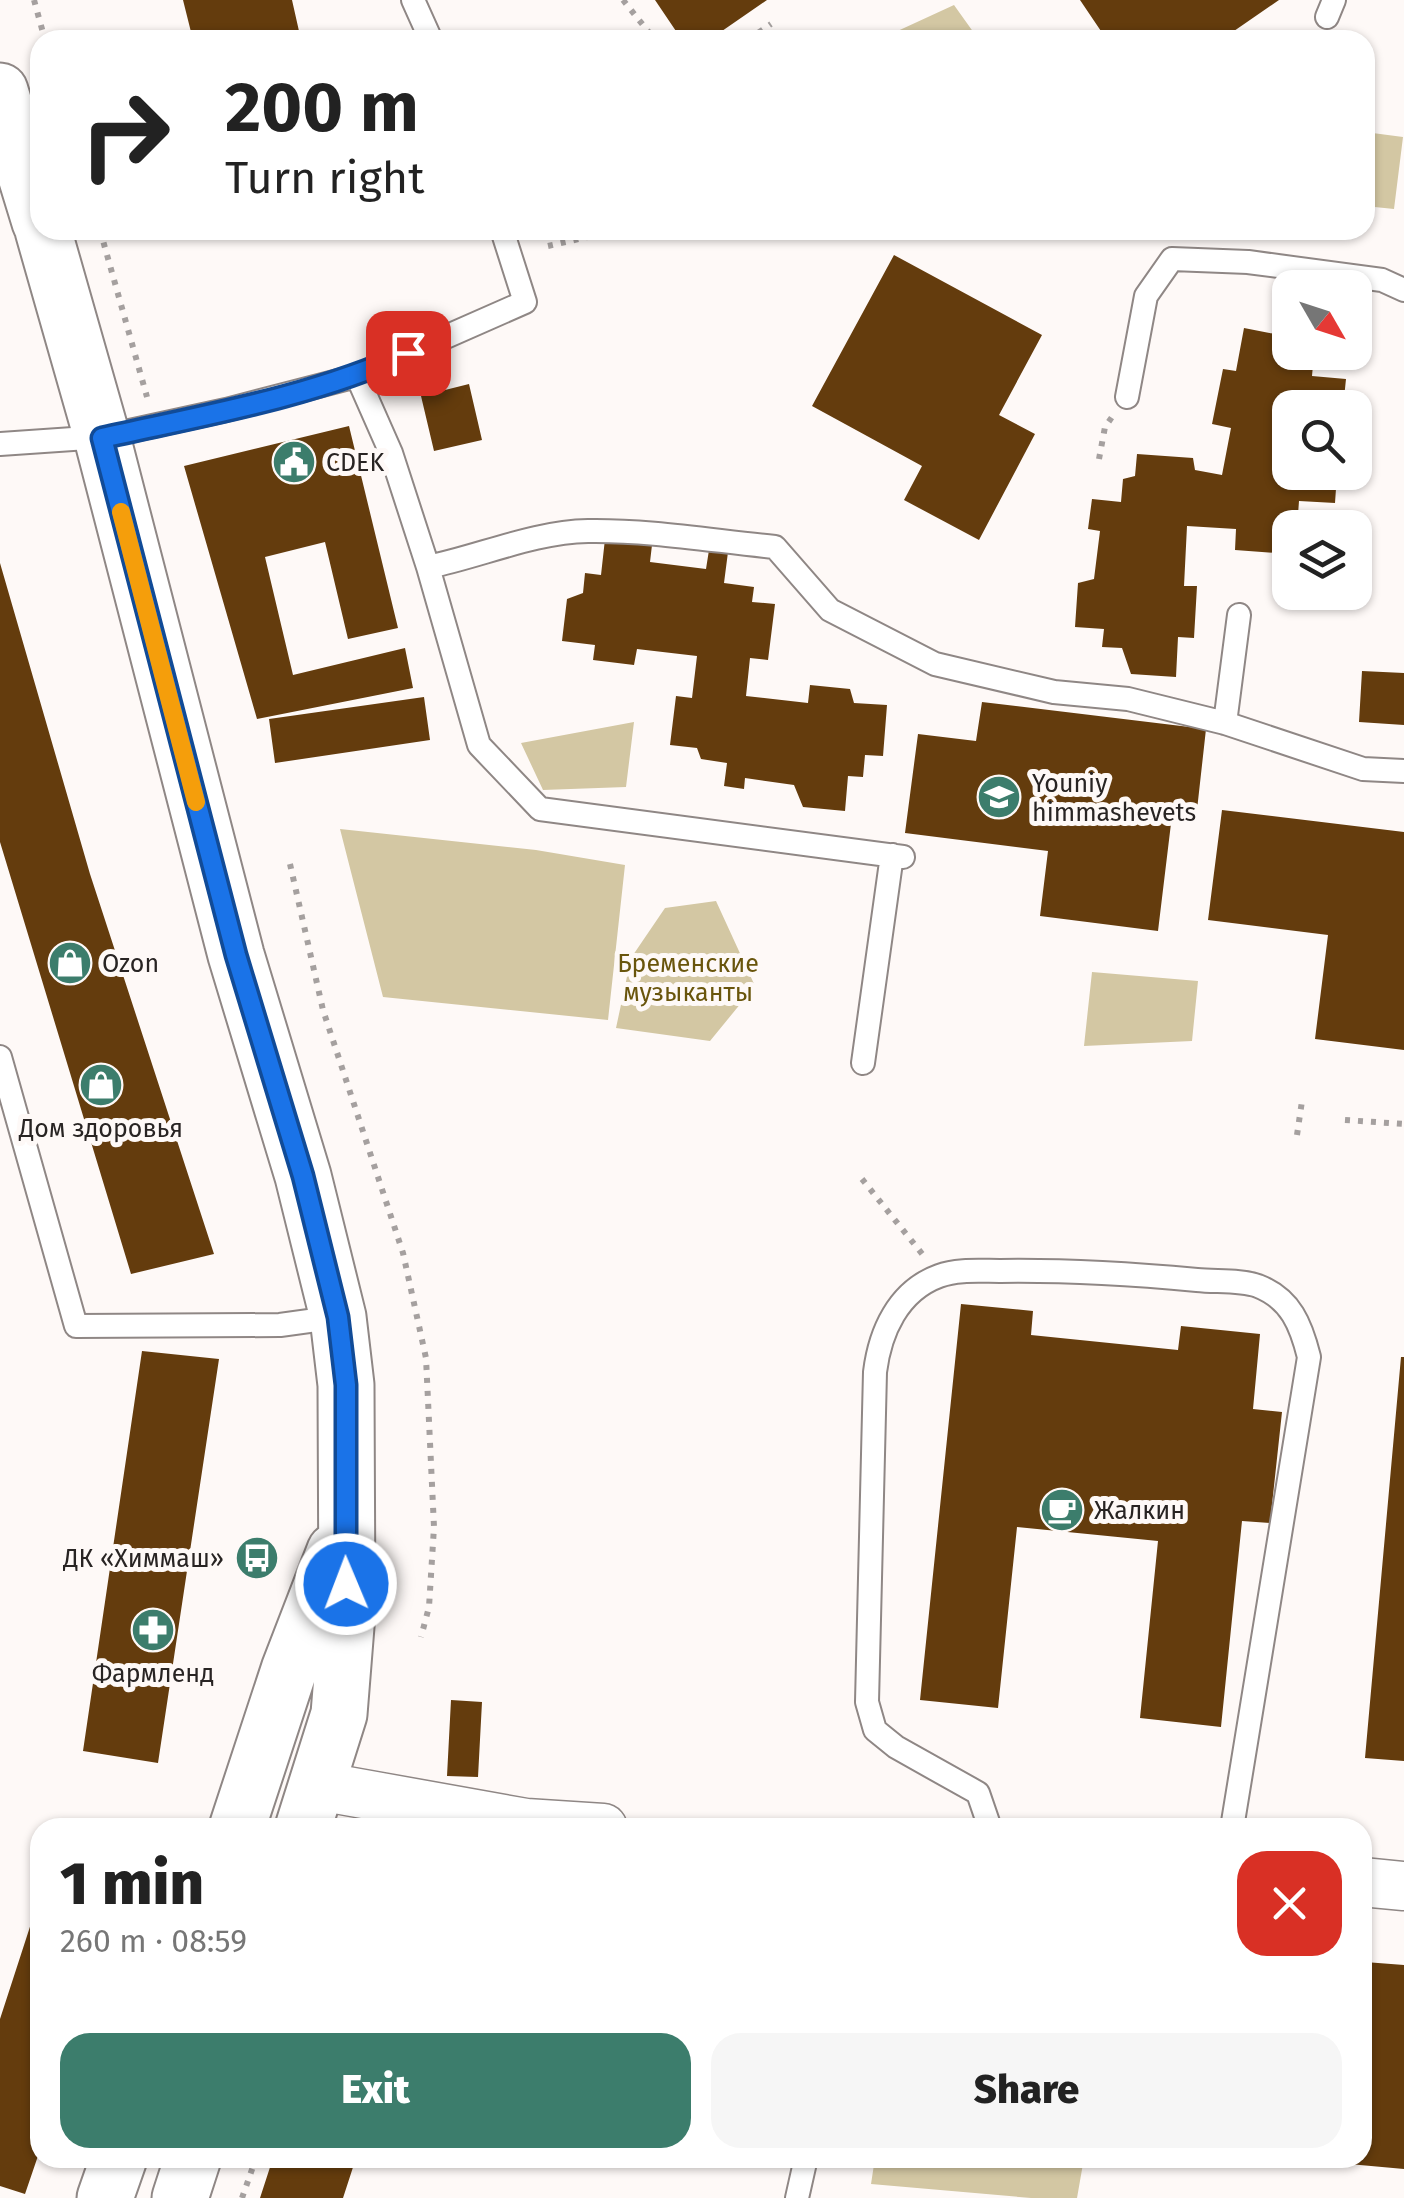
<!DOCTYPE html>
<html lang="en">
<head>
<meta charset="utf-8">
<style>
	:root { --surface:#fff; --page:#f6f6f6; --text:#222; --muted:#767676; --accent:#3c7d6c }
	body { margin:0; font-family:"Fira Sans",sans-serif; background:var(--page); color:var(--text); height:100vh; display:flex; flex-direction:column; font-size:38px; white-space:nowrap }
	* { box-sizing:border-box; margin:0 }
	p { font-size:32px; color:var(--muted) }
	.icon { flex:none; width:55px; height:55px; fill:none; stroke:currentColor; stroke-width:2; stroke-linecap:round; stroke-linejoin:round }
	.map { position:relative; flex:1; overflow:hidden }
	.details { position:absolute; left:30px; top:1818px; width:1342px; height:350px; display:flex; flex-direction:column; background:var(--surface); border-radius:30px; box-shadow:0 2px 8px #0004 }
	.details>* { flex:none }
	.hud { position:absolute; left:30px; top:30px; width:1345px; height:210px; border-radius:30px; box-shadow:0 2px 8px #0004; background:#fff; color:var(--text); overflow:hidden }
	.needle { width:65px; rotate:129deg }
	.fabs { position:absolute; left:1272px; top:270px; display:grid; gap:20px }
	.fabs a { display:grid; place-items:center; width:100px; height:100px; border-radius:20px; background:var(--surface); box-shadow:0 2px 8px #0004; font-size:50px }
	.pin { position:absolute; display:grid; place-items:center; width:85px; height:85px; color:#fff; margin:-42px; border-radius:20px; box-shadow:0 5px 15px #0006 }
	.me { position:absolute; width:110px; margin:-55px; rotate:359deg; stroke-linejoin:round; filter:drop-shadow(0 0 8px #0008) }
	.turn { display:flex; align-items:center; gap:35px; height:210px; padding:0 30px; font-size:45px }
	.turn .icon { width:130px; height:130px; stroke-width:2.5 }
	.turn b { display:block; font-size:70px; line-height:85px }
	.round { display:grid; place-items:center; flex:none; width:105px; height:105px; border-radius:30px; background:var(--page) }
	.head { display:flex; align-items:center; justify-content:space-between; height:170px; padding:0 30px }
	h1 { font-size:60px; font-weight:800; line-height:75px }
	.button { display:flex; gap:20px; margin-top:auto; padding:20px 30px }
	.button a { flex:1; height:115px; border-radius:30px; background:var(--accent); color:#fff; font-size:40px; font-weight:800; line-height:115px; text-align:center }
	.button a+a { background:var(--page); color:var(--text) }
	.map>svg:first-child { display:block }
	.green { fill:#d3c7a3 }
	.building { fill:#643c0d }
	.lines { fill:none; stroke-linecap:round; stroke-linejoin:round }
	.lane-casing { stroke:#8f8785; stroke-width:26 }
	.street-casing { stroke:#8f8785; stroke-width:51 }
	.secondary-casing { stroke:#8f8785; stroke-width:59 }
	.path { stroke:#a5a09f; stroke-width:6; stroke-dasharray:5 8; stroke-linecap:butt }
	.lane { stroke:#fff; stroke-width:22 }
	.street { stroke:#fff; stroke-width:48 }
	.secondary { stroke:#fff; stroke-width:55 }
	.route-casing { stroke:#114b97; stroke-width:25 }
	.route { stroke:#1a73e8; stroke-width:18 }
	.slow { stroke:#f59e0b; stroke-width:18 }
	.labels { text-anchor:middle; stroke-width:10; stroke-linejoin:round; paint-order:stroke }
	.poi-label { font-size:25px; fill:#282423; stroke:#fef9f7; text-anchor:start }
	.park-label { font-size:25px; fill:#69550c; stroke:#fef9f7 }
</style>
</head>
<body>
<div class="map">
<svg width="1404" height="2198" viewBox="0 0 1404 2198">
	<rect width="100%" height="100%" fill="#fef9f7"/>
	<path class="green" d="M954,5L979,40H878Z
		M1365,132L1403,137L1394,209L1365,206Z
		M634,722L626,787L543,790L521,743Z
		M340,829L536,850L625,865L608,1020L383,997Z
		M716,901L755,986L710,1041L616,1028L631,958L665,908Z
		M1092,972L1198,981L1192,1041L1084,1046Z
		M875,2158H1084L1077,2198H1031L871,2184Z"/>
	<path class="building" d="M183,0H292L301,40H193Z
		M655,0H767L709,40H682Z
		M1080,0H1279L1221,40H1107Z
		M894,255L1042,335L999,415L1035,434L979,540L904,500L922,466L812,406Z
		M1244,328L1290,337V352H1297L1301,364L1313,365L1312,376L1346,379L1343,408H1290V472L1337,474L1335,503L1299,501L1297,528L1277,527L1276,553L1235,550L1236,529L1187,526L1184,586H1197L1194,638L1178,637L1176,677L1131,674L1122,648L1102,647L1104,629L1075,627L1078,583L1094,579L1100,531L1088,529L1092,499L1121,502L1123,479L1135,476L1137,454L1193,458L1195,470L1222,475L1231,428L1212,424L1223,369L1236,371Z
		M469,384L482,440L434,451L421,396Z
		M349,426L398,628L348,639L325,542L265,557L293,675L405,648L413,688L257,719L184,466Z
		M605,539L652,545L650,562L706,569L709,550L728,552L724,583L754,587L752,602L775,604L768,660L750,658L746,696L808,703L810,685L850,689L854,703L887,705L883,756L865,755L863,777L848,776L845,811L803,807L794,785L745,778L744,789L724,786L727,763L701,759L697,748L670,745L676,696L692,698L697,656L637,649L634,665L593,660L595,645L562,641L567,599L583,593L585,573L601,575Z
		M0,563L90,874L214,1254L131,1274L0,842Z
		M1362,671L1404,673V725L1359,722Z
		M424,697L430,740L275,763L269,719Z
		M982,702L1206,729L1197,810L1173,807L1158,931L1040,916L1048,851L905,833L918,734L976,741Z
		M1222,810L1404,832V1050L1315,1039L1328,935L1208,920Z
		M961,1304L1033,1311L1031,1335L1178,1350L1181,1326L1260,1334L1253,1409L1282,1412L1270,1523L1242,1521L1221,1727L1140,1718L1158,1541L1017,1527L998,1708L920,1700Z
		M142,1351L219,1359L158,1763L83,1751Z
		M1401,1357H1404V1761L1365,1758Z
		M451,1700L482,1702L478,1777L447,1776Z
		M39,1899L40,2150L25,2194L0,2186V2019Z
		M1365,1962L1404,1965V2169L1349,2164V2158H1362Z
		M273,2158H356L343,2198H260Z"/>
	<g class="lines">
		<g class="lane-casing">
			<path id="lane" d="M413,0L431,40
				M1327,17L1334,0
				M357,376L391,453L428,567C481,556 534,532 588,531C650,530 713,541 775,547L830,610L935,664L1054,692L1128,699L1225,723L1363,769L1404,771
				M1127,397L1146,296L1172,259L1248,262L1382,280L1404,290
				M0,444L102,437L226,410L357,376L525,302L502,230
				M428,567L479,745L540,809L903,857
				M1225,723L1239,615
				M0,1057L76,1326L280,1325L338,1317
				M863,1063L892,855
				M990,1828L978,1793L896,1747L875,1730L867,1702L875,1372C880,1332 898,1291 939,1276C957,1269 980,1271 1000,1271C1066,1270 1131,1274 1197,1280C1216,1282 1241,1280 1258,1286C1291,1299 1301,1325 1309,1357L1232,1828
				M797,2198L806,2158"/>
		</g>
		<g class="street-casing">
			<path id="street" d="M319,1786L526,1823L603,1828
				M1362,1882L1404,1886"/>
		</g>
		<g class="secondary-casing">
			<path id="secondary" d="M0,91L40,222
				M43,230L102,437L236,955L303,1176L338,1317L346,1385L347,1614L339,1714L303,1828
				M237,1828L289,1670L335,1551
				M105,2198L119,2158
				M180,2198L193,2158"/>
		</g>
		<path class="path" d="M34,0L45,40
			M623,0L655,40
			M748,40L771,24
			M100,230L147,397
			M548,246L619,230
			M1099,459L1105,427L1112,417
			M290,864L323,1010L403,1253L426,1358L434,1527L429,1607L421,1637
			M1345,1120L1404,1124
			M1297,1135L1302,1101
			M862,1179L923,1255
			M242,2198L256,2158"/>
		<use href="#lane" class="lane"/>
		<use href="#street" class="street"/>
		<use href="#secondary" class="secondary"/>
	</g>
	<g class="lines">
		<g class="route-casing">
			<path id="route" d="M346,1584V1385L338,1317L303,1176L236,955L102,438C205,415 312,397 408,353"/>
		</g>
		<use href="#route" class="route"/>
		<path class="slow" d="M121,512L196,802"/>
	</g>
	<defs>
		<g id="civic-disc" transform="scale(2.25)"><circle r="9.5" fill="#3c7d6c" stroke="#fef9f7"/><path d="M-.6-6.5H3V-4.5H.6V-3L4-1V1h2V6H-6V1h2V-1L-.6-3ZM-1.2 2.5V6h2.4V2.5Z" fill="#fff"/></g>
		<g id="school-disc" transform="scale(2.25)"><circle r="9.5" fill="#3c7d6c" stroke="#fef9f7"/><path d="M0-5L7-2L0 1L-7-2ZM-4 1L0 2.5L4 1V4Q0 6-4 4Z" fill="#fff"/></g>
		<g id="shop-disc" transform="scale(2.25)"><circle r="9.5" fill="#3c7d6c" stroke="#fef9f7"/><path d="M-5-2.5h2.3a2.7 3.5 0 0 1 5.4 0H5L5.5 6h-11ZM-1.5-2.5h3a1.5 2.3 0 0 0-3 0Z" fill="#fff"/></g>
		<g id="cafe-disc" transform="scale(2.25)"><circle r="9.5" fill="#3c7d6c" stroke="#fef9f7"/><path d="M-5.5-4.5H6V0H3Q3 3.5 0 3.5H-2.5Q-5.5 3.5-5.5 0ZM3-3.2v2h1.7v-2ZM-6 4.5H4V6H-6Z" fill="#fff"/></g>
		<g id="bus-disc" transform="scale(2.25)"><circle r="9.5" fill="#3c7d6c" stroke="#fef9f7"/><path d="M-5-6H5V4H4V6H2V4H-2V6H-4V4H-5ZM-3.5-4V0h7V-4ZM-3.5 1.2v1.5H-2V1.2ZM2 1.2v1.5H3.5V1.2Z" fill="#fff"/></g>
		<g id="pharmacy-disc" transform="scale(2.25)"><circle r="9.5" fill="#3c7d6c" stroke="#fef9f7"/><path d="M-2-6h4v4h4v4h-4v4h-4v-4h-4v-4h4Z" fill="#fff"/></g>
	</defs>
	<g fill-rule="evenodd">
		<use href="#civic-disc" x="294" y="462"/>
		<use href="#school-disc" x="999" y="797"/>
		<use href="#shop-disc" x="70" y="963"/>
		<use href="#shop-disc" x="101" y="1085"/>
		<use href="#cafe-disc" x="1062" y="1510"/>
		<use href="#bus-disc" x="257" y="1558"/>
		<use href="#pharmacy-disc" x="153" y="1630"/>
	</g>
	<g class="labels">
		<g class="poi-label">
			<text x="326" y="471">CDEK</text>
			<text x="1032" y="792">Youniy<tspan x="1032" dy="29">himmashevets</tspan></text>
			<text x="102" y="972">Ozon</text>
			<text x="101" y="1137" text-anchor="middle">Дом здоровья</text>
			<text x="1094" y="1519">Жалкин</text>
			<text x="224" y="1567" text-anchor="end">ДК «Химмаш»</text>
			<text x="153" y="1682" text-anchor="middle">Фармленд</text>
		</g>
		<g class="park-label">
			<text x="688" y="972">Бременские<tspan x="688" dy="29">музыканты</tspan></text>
		</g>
	</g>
</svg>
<div class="fabs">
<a><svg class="needle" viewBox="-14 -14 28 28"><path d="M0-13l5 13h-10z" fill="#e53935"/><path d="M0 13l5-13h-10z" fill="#767676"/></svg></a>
<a><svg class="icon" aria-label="search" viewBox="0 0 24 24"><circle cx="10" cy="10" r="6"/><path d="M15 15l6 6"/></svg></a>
<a><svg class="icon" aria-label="layers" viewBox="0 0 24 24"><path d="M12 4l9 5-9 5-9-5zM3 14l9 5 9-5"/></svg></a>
</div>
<div class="pin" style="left:408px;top:353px;background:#d93025"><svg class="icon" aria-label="arrive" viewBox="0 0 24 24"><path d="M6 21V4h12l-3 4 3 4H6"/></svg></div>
<svg class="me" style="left:346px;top:1584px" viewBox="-20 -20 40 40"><circle r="17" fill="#1a73e8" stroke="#fff" stroke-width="3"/><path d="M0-11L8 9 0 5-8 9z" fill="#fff"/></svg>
<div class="hud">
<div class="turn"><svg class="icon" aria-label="right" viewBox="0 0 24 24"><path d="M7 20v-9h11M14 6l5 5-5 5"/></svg><div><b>200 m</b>Turn right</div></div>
</div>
<section class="details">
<div class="head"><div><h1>1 min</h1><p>260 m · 08:59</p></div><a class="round" style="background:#d93025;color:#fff"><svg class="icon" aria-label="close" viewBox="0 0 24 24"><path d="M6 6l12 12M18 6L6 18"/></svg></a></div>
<div class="button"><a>Exit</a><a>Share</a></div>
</section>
</div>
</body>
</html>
